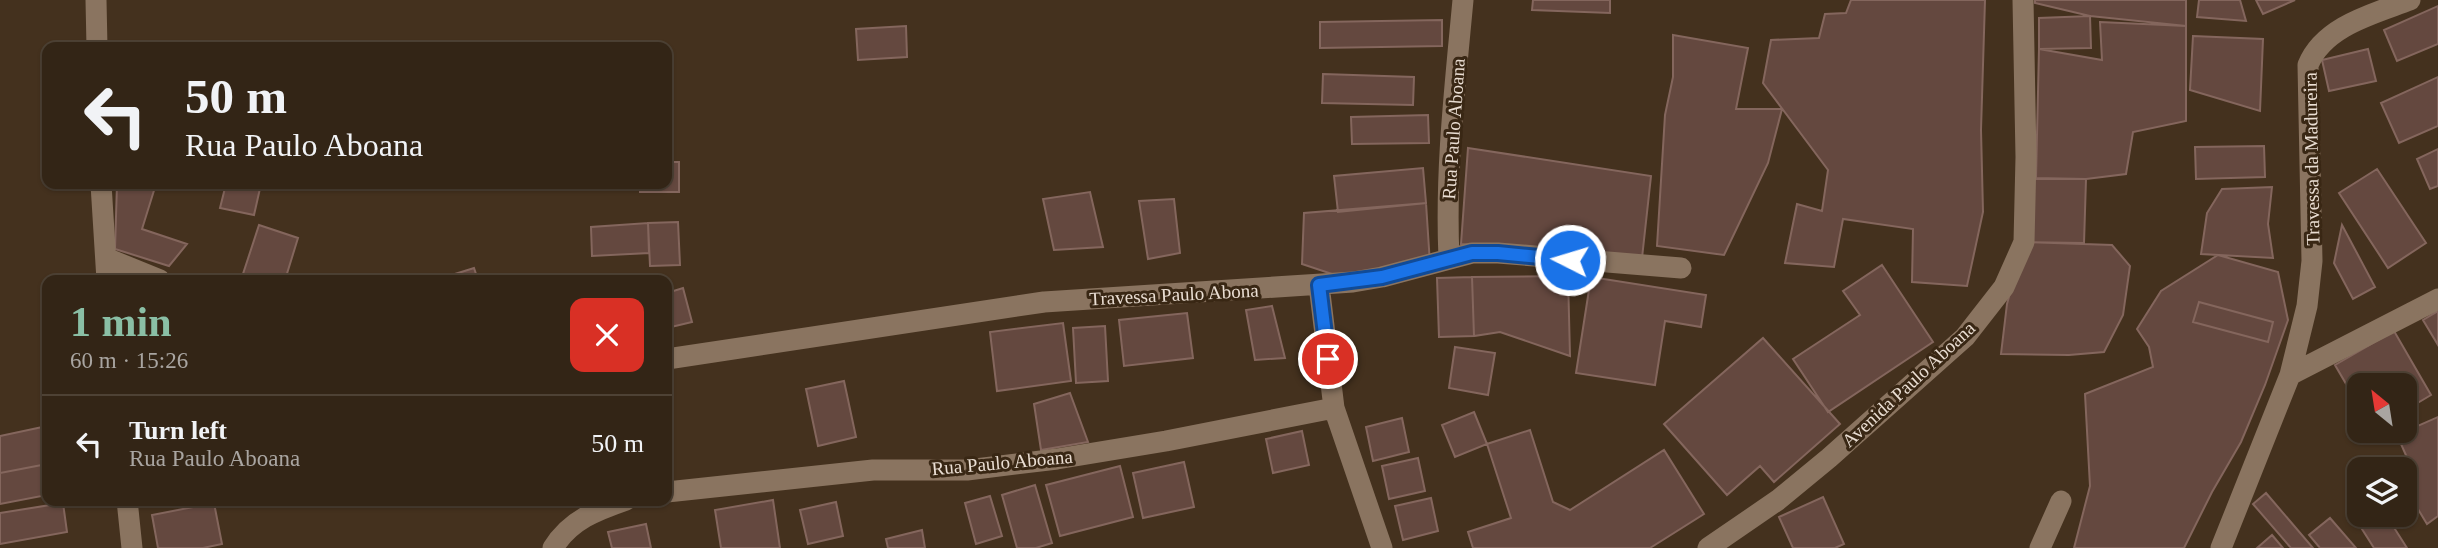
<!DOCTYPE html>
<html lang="en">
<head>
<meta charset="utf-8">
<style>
	:root { --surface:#332516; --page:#3b2d1f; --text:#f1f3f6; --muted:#a9a5a1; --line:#4e4235; --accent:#8abfa5 }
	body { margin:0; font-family:"Times New Roman",serif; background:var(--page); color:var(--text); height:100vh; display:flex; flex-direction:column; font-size:26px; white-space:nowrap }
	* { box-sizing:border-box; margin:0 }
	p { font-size:23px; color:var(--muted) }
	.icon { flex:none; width:38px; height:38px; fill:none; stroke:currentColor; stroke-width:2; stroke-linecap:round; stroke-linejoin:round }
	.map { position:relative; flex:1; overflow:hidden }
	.drawer { position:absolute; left:42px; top:275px; width:630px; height:231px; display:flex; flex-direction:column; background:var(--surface); border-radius:14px; box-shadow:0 2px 5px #0004,0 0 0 2px var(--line) }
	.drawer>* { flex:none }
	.hud { position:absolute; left:42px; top:42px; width:630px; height:147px; border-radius:14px; box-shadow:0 2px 5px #0004,0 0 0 2px var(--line); background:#332516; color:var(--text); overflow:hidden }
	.needle { width:46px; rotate:330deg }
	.controls { position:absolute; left:2347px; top:373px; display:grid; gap:14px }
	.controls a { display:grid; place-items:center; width:70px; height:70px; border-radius:14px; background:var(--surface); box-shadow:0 2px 5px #0004,0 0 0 2px var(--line); font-size:35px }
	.pin { position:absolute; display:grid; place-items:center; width:60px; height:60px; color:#fff; margin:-30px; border:4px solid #fff; border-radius:50%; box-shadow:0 2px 7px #0007 }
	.me { position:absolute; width:77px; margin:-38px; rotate:275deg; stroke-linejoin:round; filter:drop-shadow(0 0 5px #0008) }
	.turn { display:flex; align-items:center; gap:24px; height:147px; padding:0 28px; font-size:32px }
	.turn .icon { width:91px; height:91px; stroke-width:2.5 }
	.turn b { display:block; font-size:49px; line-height:60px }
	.round { display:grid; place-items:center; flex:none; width:74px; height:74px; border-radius:14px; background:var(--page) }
	.overview { display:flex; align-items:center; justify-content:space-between; height:119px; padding:0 28px }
	h1 { font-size:42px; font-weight:800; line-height:52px; color:var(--accent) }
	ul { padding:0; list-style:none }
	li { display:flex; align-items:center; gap:21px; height:98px; padding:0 28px; border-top:2px solid var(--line) }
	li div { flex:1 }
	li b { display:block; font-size:26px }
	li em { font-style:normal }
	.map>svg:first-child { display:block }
	.building { fill:#64483f; stroke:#84665d; stroke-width:2 }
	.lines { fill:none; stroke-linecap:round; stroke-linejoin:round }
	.minor { stroke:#8a7460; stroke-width:21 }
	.route-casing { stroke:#114b97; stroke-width:18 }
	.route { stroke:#1a73e8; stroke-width:12 }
	.labels { text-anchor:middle; stroke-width:6; stroke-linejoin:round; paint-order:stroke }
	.street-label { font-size:19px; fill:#eaded3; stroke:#392714 }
</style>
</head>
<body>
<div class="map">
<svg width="2438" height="548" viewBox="0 0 2438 548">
	<rect width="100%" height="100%" fill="#44311e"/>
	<path class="building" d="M1533,0H1610V13L1532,10Z
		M1851,0H1985L1981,130L1983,212L1967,286L1912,282L1913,229L1843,219L1834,267L1785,263L1797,204L1822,211L1828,170L1763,83L1771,40L1819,38L1825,14L1846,13Z
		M2035,0H2186V26L2090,16L2035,3Z
		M2199,0H2240L2246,21L2197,17Z
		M2256,0H2295L2263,14Z
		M2438,6V44L2397,61L2384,30Z
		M2090,16L2091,48L2039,49V18Z
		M1442,20V46L1320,48V22Z
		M2100,22L2186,26V121L2133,132L2126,174L2086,179L2036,178L2039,49L2102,60Z
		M906,26L907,57L858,60L856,29Z
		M1673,35L1748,48L1736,109H1782L1768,163L1724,255L1657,246L1665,115L1673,77Z
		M2193,36L2263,39L2260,111L2190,90Z
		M2368,49L2376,81L2329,91L2322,60Z
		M1323,74L1414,77L1413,105L1322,103Z
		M2438,77V126L2399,143L2381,103Z
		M1428,115L1429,143L1352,144L1351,117Z
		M2264,146L2265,177L2196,179L2195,147Z
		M1468,148L1651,176L1642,258L1461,244Z
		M2438,149V186L2430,189L2417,159Z
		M667,162H679V192H640V184H667Z
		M1423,168L1426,203L1338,212L1334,176Z
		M2377,169L2426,243L2388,268L2339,193Z
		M2025,179H2086L2084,243L2024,242Z
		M117,184H156L142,229L187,244L169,266L115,249Z
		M226,184H261L254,215L220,208Z
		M2272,187L2268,224L2273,258L2201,254L2207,213L2222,189Z
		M1090,192L1103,247L1054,250L1043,199Z
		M1174,199L1180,253L1148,259L1139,201Z
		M1426,203L1430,264L1353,281L1302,264L1304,213Z
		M678,222L680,265L650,266L648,223Z
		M648,223L649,253L592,256L591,227Z
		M259,225L298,238L285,280H241Z
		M2342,225L2375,287L2353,299L2334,263Z
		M2024,242L2112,245L2130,266L2123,315L2104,352L2069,355L2001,354L2007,304Z
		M2218,255L2278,272L2288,320L2265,385L2241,442L2212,492L2184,548H2074L2090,486L2085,394L2153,367L2149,347L2137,329L2161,291Z
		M1882,265L1933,342L1828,412L1793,359L1860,315L1843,291Z
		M474,268L478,280H457L455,274Z
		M1568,276L1570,356L1500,332L1474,336L1472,277Z
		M1472,277L1474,336L1439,337L1437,278Z
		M1591,277L1706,295L1701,327L1665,321L1655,385L1576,373Z
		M683,288L692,322L667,328V293Z
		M2199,302L2273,322L2268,342L2193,322Z
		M1272,306L1285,358L1255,360L1246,310Z
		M2438,311V345L2423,320Z
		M1187,313L1193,358L1124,366L1119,320Z
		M1063,323L1071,381L997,391L990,332Z
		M1105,326L1108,381L1076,383L1073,328Z
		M2394,331L2431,395L2404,411V385H2359V406L2335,365Z
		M1763,338L1840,424L1774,482L1760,466L1727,495L1664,424Z
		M1455,347L1495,353L1488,395L1449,388Z
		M844,381L856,437L818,446L806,389Z
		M1070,393L1088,442L1041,450L1034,404Z
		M1474,412L1487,444L1455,457L1442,425Z
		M2438,417V516L2427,524L2404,486V469L2394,467L2409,462L2397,435Z
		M1402,418L1409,452L1373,461L1366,427Z
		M47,426V464L0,473V436Z
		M1530,430L1553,502L1570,510L1664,450L1704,514L1650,548H1473L1468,532L1511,518L1487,444Z
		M1302,431L1309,465L1273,473L1266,439Z
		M1418,458L1425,491L1389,499L1382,466Z
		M1184,462L1194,507L1143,518L1133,473Z
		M47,464V495L0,504V473Z
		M1120,466L1133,517L1060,536L1046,485Z
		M1035,485L1052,543L1036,548H1017L1002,495Z
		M2266,493L2313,548H2291L2253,504Z
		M990,496L1002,536L976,544L965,503Z
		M1823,497L1844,544L1835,548H1793L1779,517Z
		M1431,498L1438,531L1403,540L1395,506Z
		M773,500L780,548H721L715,510Z
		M836,502L843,536L808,544L800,510Z
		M63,503L67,532L0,544V513Z
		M214,503L222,544L203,548H158L152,515Z
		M2386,515L2407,548H2374L2362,529Z
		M2330,518L2356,548H2320L2309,535Z
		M646,524L651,548H612L608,532Z
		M922,530L925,548H888L886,539Z
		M2272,535L2283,548H2257Z"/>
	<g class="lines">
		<path class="minor" d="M96,0L97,47
			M101,184L107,280
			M106,258L160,280
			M1449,258C1445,172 1455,86 1463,0
			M1319,285L1334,408L1382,548
			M667,359L1044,302L1353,282L1382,277L1472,253H1498L1681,268
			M2290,375L2438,299
			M667,492L873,470H967L1057,459L1166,441L1334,408
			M127,500L132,548
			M553,548C570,520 597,510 626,500
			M1708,548L1778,500L1829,458L1965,337L2004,287L2024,242L2026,157L2023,0
			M2040,548L2061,501
			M2221,548L2290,375L2307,306L2312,261L2308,65C2324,26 2373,14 2410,0"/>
	</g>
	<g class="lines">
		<g class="route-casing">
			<path id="route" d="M1328,359L1319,285L1382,277L1472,253H1498L1570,260"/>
		</g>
		<use href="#route" class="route"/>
	</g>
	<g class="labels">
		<g class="street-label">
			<text transform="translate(1453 129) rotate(-86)" y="7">Rua Paulo Aboana</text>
			<text transform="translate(2311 159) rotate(-91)" y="7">Travessa da Madureira</text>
			<text transform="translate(1174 294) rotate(-3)" y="7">Travessa Paulo Abona</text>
			<text transform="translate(1908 384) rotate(-43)" y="7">Avenida Paulo Aboana</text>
			<text transform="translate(1002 462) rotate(-5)" y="7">Rua Paulo Aboana</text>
		</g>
	</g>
</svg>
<div class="controls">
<a><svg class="needle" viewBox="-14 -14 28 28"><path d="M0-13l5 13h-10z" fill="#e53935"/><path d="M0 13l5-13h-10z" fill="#a9a5a1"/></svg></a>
<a><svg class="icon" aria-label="layers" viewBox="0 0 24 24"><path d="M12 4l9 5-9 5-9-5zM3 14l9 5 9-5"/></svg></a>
</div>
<div class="pin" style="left:1328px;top:359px;background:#d93025"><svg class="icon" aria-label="arrive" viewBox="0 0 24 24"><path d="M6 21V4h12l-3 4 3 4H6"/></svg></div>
<svg class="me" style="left:1570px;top:260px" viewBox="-20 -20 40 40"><circle r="17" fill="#1a73e8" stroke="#fff" stroke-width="3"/><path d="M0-11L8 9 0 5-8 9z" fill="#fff"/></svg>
<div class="hud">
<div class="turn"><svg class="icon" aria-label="left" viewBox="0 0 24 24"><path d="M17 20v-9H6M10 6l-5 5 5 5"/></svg><div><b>50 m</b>Rua Paulo Aboana</div></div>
</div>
<section class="drawer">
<div class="overview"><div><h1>1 min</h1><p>60 m · 15:26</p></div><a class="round" style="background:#d93025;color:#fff"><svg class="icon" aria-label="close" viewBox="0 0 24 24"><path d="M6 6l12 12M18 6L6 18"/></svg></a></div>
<ul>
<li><svg class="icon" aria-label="left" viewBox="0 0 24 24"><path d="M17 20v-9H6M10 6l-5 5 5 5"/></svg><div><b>Turn left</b><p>Rua Paulo Aboana</p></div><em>50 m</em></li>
</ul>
</section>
</div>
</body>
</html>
